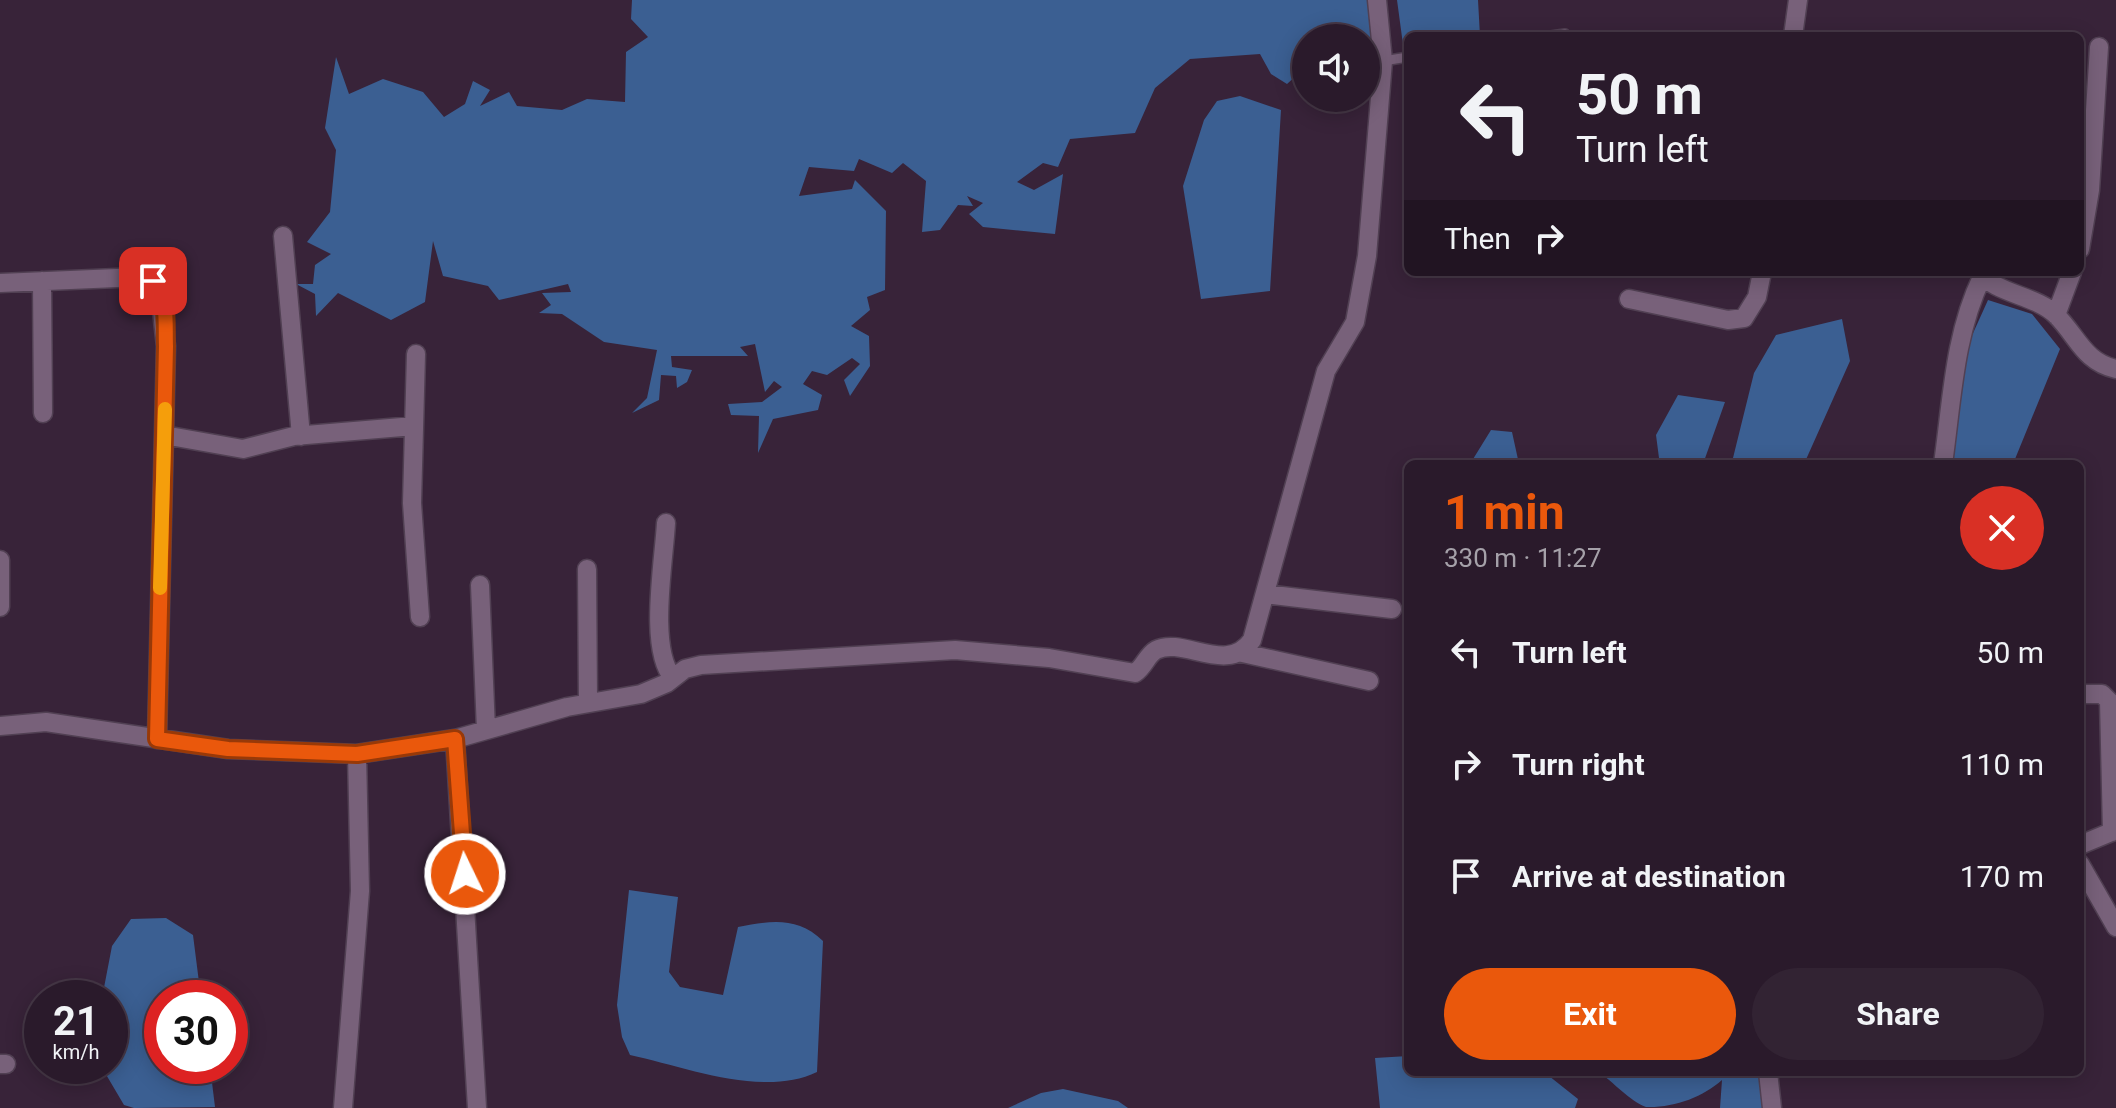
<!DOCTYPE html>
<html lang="en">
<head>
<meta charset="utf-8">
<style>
	:root { --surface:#2a1a2b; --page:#322333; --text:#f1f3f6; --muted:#a5a1a9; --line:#463847; --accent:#ea580c }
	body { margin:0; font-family:Roboto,sans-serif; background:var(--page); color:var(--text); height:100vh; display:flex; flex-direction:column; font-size:30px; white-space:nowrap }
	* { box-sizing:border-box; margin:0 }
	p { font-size:26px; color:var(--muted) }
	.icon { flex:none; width:44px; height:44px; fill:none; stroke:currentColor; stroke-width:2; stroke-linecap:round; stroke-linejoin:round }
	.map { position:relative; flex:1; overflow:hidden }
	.panel { position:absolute; left:1404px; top:460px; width:680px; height:616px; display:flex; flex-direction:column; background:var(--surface); border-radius:12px; box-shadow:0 4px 20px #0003,0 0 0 2px var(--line) }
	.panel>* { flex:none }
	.top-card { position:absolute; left:1404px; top:32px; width:680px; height:244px; border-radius:12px; box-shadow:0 4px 20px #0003,0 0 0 2px var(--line); background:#2a1a2b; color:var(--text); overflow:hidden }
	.controls { position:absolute; left:1292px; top:24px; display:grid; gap:16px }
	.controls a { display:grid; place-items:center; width:88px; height:88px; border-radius:50%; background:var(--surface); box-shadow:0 4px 20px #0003,0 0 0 2px var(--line); font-size:40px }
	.speed { position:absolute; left:24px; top:980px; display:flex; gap:16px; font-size:40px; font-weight:700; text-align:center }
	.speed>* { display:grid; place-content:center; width:104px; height:104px; border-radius:50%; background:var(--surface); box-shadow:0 4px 20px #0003,0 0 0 2px var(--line); line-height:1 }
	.speed small { font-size:20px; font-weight:400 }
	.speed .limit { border:12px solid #d22; background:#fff; color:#111 }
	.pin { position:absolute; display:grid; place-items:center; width:68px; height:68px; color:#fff; margin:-34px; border-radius:16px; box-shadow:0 4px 12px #0006 }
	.me { position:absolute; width:88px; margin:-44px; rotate:356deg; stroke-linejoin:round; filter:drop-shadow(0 0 6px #0008) }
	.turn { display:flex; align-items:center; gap:28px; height:168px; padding:0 40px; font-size:36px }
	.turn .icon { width:104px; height:104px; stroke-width:2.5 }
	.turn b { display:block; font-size:56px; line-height:68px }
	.then { display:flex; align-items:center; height:76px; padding:0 40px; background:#0003; gap:16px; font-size:30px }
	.round { display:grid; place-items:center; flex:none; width:84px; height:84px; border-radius:42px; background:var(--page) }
	.overview { display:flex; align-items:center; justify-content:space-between; height:136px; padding:0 40px }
	h1 { font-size:48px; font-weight:700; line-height:60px; color:var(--accent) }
	.cta { display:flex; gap:16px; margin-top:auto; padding:16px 40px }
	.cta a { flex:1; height:92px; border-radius:48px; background:var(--accent); color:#fff; font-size:32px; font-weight:700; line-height:92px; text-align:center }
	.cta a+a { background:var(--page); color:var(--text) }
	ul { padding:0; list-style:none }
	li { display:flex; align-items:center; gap:24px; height:112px; padding:0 40px }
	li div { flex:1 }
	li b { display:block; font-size:30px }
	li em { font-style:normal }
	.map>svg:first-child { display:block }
	.water { fill:#3b5f92 }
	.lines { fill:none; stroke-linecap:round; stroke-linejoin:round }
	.lane-casing { stroke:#514053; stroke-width:12 }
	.street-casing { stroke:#514053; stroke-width:21 }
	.lane { stroke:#78617a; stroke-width:9 }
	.street { stroke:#78617a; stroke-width:18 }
	.route-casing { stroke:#983908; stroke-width:20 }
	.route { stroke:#ea580c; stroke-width:14 }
	.slow { stroke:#f59e0b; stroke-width:14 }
</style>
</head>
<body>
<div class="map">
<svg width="2116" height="1108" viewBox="0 0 2116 1108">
	<rect width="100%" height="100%" fill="#382339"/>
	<path class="water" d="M632,0H1374L1378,58L1368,67L1366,64V38H1306V83L1298,74L1287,84L1271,74L1260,54L1190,59L1155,88L1135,133L1070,139L1058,167L1043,163L1017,182L1034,190L1063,174L1055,234L983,227L969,214L983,203L967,196L973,206L958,205L940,230L922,232L926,181L903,163L892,173L859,159L854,171L809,167L799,196L852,189L855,180L886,211L885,290L867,297L870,310L851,326L869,336L870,366L850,396L844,380L860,364L852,358L827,375L812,371L803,384L822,395L818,410L773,419L758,453L759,416L731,415L728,404L762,402L782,387L774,381L765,392L755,344L740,347L748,356H671L672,367L692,370L687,382L677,388L676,376L661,375L659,400L632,413L647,398L657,350L604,342L562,314L539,313L551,305L542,293L571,292L568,284L499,300L488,286L443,276L433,241L425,302L391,320L338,293L316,316L315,294L296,284H313L315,265L331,254L307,242L330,212L336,150L325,128L336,57L349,94L383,79L423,92L444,117L465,104L473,81L490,90L480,106L509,92L517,106L562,110L587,99L625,102L626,52L648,37L631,19Z
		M1397,0H1478L1480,36H1408V51L1404,52Z
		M1240,96L1281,110L1270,291L1201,299L1183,186L1204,120L1217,101Z
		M1988,300L2032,314L2060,349L2013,464H1945L1960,362Z
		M1842,319L1850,361L1804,464L1732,462L1754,373L1776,335Z
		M1678,395L1725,402L1703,464L1659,458L1656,435Z
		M1491,430L1512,432L1519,464H1470Z
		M629,890L678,897L669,972L680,987L723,995L738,927C770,921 797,916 823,941L817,1072C763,1098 686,1067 630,1055L622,1037L617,1005Z
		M166,918L193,935L201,998H162V1066H210L215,1107L134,1108L124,1105L101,1066H110V998H102L112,946L131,919Z
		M1408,1056V1072H1544L1578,1099L1575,1108H1380L1375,1058Z
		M1599,1072H1767L1771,1108H1720L1722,1080C1703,1097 1674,1108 1646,1107C1630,1101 1613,1082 1599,1072Z
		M1063,1089L1118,1101L1128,1108H1008L1041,1093Z"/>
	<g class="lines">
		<g class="lane-casing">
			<path id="lane" d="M1551,36L1565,34
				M1383,61L1408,57"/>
		</g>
		<g class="street-casing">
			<path id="street" d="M1793,36L1798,0
				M283,236L301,436
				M2080,249L2090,190L2099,47
				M1979,272C1995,294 2036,295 2056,315C2078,337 2084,362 2116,369
				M42,281L43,413
				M0,283L140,277L159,286L166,346L157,739
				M1629,299L1728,320L1744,318L1757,297L1762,272
				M2056,315L2072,272
				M416,354L412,503L420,617
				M164,435L243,449L294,436L414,426
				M1943,464C1952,401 1954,335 1982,277
				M666,523C664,561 648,649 673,678
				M0,560V607
				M587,569L588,702
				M480,585L486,730
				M1265,594L1392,609
				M1238,652L1369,681
				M2080,694H2102L2109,701L2112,832
				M0,726L46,722L228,749L357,754L455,739L567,707L641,694L667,683L685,669L701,665L955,650L1049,658L1135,673C1144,667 1147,655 1156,650C1184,636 1227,676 1252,640L1326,371L1355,322L1367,256L1383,61L1377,0
				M455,739L477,1108
				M2080,845L2116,830
				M2080,864L2116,927
				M0,1064H6
				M1768,1072L1772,1108
				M343,1108L360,891L357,754"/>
		</g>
		<use href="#lane" class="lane"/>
		<use href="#street" class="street"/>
	</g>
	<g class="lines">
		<g class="route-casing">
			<path id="route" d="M153,281C169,294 165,327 166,346L157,739L228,749L357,754L455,739L465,874"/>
		</g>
		<use href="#route" class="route"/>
		<path class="slow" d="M160,588L165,409"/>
	</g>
</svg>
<div class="controls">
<a><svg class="icon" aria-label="sound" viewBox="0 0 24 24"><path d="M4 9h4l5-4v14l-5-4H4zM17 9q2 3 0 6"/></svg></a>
</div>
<div class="speed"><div>21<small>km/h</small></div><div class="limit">30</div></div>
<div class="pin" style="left:153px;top:281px;background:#d93025"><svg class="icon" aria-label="arrive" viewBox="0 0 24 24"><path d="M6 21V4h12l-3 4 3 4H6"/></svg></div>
<svg class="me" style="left:465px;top:874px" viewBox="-20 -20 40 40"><circle r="17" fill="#ea580c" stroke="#fff" stroke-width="3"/><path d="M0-11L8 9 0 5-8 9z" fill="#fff"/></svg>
<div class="top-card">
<div class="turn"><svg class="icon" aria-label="left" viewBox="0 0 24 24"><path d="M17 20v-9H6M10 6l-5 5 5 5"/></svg><div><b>50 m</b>Turn left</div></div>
<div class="then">Then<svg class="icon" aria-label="right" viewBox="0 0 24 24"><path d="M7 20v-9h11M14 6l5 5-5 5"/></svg></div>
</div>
<section class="panel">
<div class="overview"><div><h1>1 min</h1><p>330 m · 11:27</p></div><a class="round" style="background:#d93025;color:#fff"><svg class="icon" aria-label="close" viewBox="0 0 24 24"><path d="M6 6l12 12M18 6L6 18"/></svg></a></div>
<ul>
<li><svg class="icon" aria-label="left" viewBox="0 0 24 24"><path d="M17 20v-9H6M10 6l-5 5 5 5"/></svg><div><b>Turn left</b></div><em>50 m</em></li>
<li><svg class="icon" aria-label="right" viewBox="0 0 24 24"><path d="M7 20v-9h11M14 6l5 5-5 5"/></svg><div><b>Turn right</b></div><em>110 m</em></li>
<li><svg class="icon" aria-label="arrive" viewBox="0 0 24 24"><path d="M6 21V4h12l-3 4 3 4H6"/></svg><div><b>Arrive at destination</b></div><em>170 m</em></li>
</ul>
<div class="cta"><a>Exit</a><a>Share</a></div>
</section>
</div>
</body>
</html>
